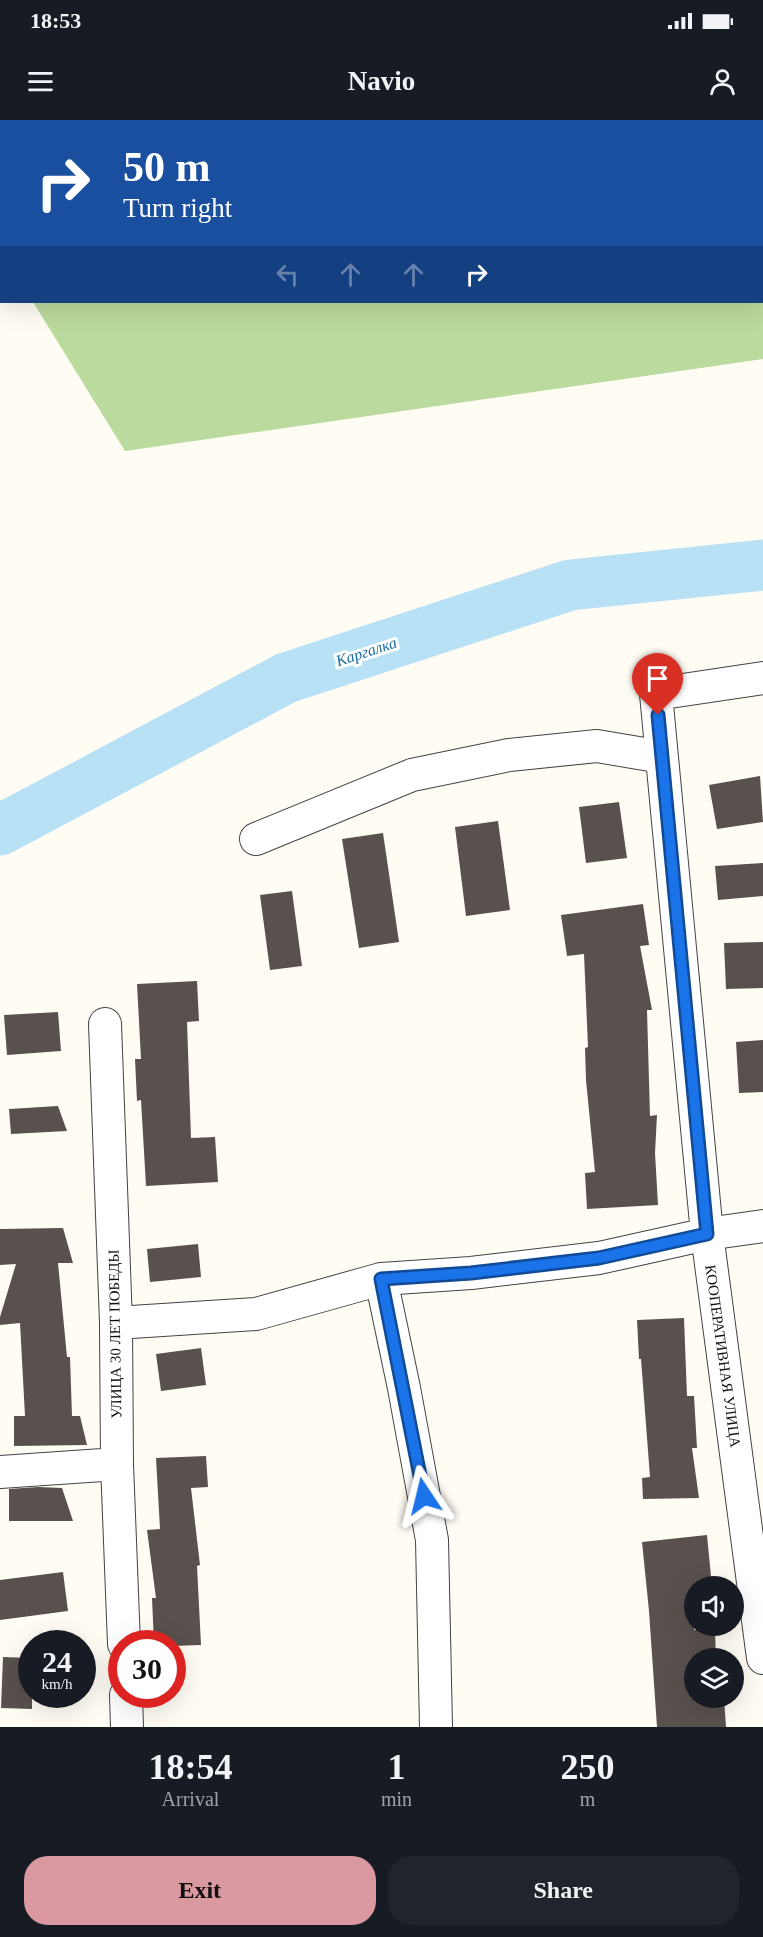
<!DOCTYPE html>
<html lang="en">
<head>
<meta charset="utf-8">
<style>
	:root { --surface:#171b24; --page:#20242c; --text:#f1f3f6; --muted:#9ea1a6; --accent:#da99a0 }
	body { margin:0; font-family:Georgia,serif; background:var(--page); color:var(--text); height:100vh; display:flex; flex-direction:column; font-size:22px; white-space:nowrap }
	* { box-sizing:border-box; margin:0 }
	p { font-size:20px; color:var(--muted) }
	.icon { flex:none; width:33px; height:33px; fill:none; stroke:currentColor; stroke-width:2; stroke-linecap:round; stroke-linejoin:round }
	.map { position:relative; height:1607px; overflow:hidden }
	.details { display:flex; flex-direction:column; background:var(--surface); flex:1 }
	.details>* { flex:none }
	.banner { position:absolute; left:0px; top:0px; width:764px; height:183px; box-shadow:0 6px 24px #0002; background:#1a4fa0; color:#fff; overflow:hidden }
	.buttons { position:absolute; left:684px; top:1456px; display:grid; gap:12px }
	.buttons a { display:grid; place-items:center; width:60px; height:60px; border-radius:50%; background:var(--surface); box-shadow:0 6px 24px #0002; font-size:30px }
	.speed { position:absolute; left:18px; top:1510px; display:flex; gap:12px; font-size:30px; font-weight:700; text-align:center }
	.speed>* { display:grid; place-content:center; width:78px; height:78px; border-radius:50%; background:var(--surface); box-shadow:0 6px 24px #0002; line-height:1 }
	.speed small { font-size:15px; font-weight:400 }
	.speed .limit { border:9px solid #d22; background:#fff; color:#111 }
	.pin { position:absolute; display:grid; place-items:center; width:51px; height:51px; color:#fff; margin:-62px -26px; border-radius:50% 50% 50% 0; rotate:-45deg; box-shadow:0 0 6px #0007 }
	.pin .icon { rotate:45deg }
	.me { position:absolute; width:66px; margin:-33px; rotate:350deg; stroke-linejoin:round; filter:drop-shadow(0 0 4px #0008) }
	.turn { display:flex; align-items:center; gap:21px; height:126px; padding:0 24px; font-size:27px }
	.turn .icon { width:78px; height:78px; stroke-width:2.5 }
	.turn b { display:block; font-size:42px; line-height:51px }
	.lanes { display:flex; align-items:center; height:57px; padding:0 24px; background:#0003; justify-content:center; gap:30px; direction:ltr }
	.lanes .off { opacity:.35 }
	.eta { display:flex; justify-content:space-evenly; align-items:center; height:102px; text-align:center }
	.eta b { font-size:36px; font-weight:800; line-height:42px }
	.primary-button { display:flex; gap:12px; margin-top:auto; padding:12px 24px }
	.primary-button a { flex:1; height:69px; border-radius:24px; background:var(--accent); color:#111; font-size:24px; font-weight:800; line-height:69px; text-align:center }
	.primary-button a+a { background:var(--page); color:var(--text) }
	.status { display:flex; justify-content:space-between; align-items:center; height:42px; padding:0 30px; background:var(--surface); direction:ltr }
	.status svg { height:16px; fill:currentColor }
	header { display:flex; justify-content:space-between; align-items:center; height:78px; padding:0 24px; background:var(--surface); font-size:27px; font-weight:800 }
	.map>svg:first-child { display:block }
	.forest { fill:#bbda9d }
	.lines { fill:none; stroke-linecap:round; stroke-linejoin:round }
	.river { stroke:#b9e1f5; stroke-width:51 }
	.building { fill:#59514d }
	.street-casing { stroke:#434343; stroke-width:34 }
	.street { stroke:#fff; stroke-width:32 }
	.route-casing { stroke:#114b97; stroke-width:15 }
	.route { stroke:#1a73e8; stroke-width:10 }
	.labels { text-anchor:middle; stroke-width:6; stroke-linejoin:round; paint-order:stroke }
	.street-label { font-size:15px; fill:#101010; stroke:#fff }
	.water-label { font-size:16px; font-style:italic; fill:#1b6ca0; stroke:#fff }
</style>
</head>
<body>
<div class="status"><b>18:53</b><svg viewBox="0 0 49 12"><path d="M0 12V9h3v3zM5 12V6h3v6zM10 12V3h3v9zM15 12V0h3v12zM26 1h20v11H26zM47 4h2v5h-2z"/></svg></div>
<header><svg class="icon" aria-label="menu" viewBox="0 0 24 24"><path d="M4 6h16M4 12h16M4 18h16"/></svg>Navio<svg class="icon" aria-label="person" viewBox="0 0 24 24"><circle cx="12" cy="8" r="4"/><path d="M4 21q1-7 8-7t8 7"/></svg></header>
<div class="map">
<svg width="763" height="1607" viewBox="0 0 763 1607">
	<rect width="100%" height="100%" fill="#fffcf4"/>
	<path class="forest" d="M0,0H763V239L125,331L33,182H762V2H2L1,130Z"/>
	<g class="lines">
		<path class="river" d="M0,710L286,558L570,465L763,445"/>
	</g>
	<path class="building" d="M760,656L763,702L717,709L709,665Z
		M619,682L627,738L586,743L579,687Z
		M498,701L510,790L466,796L455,707Z
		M383,713L399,822L359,828L342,719Z
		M763,743V776L718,780L715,746Z
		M292,771L302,846L270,850L260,775Z
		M643,784L649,825L640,826L652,890H647L650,996L657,995L655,1033L658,1085L587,1089L585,1053L595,1052L586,960L585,928L588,927L584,834L567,836L561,795Z
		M763,822V868L726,869L724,823Z
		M197,861L199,901L187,902L191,1018L215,1017L218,1062L146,1066L141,980L137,981L135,939H141L137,864Z
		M58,892L61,931L7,935L4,895Z
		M763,920V972L739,973L736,922Z
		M58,986L67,1011L11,1014L9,989Z
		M63,1108L73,1143H58L67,1237H70L72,1296H80L87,1325L14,1326V1296H25L20,1203L0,1205V1197L16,1144L0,1145V1109Z
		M198,1124L201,1157L150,1162L147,1129Z
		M684,1198L687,1276H694L697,1328H692L699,1378L643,1379L642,1358L650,1357L641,1239H639L637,1200Z
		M201,1228L206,1265L161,1271L156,1234Z
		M206,1336L208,1367L191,1368L200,1445L197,1446L201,1525L172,1526V1524H154L152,1478H156L147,1410L160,1409L156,1338Z
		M38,1367L62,1368L73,1401H9V1369Z
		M707,1415L712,1467H694V1510H715L716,1539H694V1578H724L726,1607H657L649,1491L642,1422Z
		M63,1452L68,1491L0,1500V1460Z
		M3,1537L32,1538V1589L1,1588Z"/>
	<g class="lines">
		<g class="street-casing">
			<path id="street" d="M763,558L656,574L707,1114L763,1538
				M256,719L412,655L509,635L597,626L662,637
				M105,904L116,1203L117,1344L124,1524
				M381,1159L404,1268L432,1420L436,1607
				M116,1203L256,1194L381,1159L471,1153L599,1138L707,1114L763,1106
				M0,1352L117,1344
				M126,1575L127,1607"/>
		</g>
		<use href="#street" class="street"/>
	</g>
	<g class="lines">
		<g class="route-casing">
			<path id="route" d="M424,1376L381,1159L471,1153L599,1138L707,1114L658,595"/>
		</g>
		<use href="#route" class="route"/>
	</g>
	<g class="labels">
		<g class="street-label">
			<text transform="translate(115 1214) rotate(-91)" y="5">УЛИЦА 30 ЛЕТ ПОБЕДЫ</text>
			<text transform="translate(723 1236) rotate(82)" y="5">КООПЕРАТИВНАЯ УЛИЦА</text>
		</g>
		<g class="water-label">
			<text transform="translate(366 531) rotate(-18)" y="6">Каргалка</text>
		</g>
	</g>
</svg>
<div class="buttons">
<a><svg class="icon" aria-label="sound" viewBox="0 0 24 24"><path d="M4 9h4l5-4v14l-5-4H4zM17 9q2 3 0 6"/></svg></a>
<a><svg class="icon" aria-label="layers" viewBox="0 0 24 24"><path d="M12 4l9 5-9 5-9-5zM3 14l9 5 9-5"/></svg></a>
</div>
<div class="speed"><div>24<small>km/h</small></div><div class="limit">30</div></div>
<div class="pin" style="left:658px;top:595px;background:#d93025"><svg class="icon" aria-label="arrive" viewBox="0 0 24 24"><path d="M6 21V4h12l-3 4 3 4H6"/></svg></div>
<svg class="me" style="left:424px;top:1376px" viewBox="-20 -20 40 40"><path d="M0-17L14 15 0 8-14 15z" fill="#1a73e8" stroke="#fff" stroke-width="4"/></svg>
<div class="banner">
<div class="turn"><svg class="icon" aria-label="right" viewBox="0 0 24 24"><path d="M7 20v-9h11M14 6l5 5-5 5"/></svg><div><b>50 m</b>Turn right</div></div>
<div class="lanes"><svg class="icon off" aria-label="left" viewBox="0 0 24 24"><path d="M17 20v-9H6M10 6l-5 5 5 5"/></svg><svg class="icon off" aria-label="ahead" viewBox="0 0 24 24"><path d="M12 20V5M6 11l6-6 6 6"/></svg><svg class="icon off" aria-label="ahead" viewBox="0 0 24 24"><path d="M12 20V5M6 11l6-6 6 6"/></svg><svg class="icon" aria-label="right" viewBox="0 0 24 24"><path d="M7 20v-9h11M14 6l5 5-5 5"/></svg></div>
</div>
</div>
<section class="details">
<div class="eta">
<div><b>18:54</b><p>Arrival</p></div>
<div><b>1</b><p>min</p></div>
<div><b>250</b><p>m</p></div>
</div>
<div class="primary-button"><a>Exit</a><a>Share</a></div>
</section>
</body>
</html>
